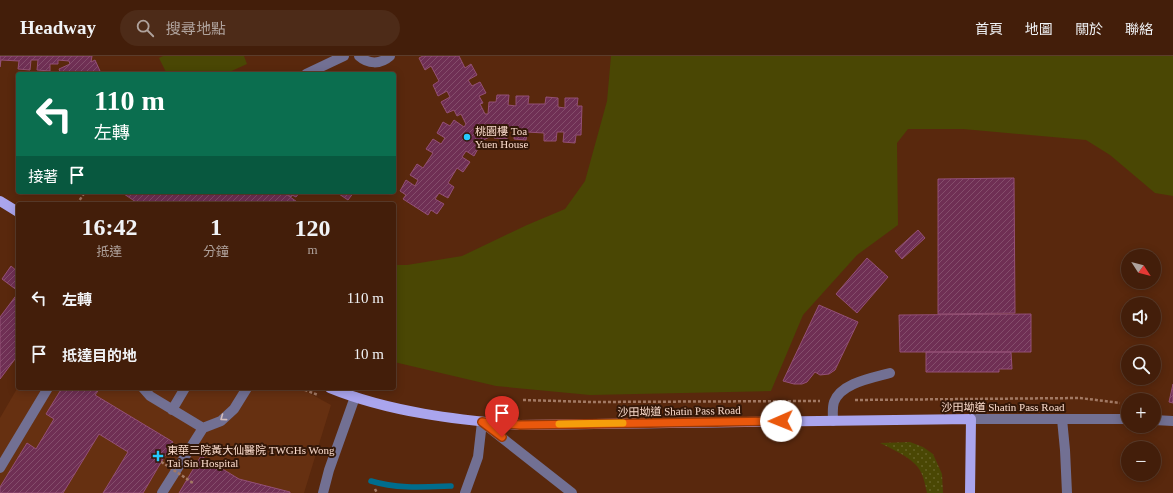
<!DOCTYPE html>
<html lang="zh-TW">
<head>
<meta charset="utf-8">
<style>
  body { margin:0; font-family:"Times New Roman","Noto Sans TC",serif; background:#4d2b18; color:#f1f3f6; height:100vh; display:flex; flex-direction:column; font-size:15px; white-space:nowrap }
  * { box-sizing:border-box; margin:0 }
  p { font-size:13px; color:#afa29c }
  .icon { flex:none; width:22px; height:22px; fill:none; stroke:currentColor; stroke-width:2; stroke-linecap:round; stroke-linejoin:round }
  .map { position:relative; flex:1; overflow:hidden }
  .details { position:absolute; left:16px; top:146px; width:380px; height:188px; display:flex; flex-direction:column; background:#431e0a; border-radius:4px; box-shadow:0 2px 10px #0003,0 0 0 1px #5b3c2b }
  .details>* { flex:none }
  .banner { position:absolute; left:16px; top:16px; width:380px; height:122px; border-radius:4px; box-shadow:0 2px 10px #0003,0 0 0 1px #5b3c2b; background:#0b6e4f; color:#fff; overflow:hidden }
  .needle { width:26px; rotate:126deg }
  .fabs { position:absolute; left:1121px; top:193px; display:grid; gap:8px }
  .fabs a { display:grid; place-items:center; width:40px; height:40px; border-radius:50%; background:#431e0a; box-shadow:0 2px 10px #0003,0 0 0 1px #5b3c2b; font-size:20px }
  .pin { position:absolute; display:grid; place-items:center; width:34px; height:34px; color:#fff; margin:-41px -17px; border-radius:50% 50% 50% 0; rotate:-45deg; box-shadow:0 0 4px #0007 }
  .pin .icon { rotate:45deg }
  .me { position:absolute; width:44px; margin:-22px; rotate:269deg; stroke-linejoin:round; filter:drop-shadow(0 0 3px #0008) }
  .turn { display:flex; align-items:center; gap:14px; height:84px; padding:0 12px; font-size:18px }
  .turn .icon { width:52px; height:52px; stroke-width:2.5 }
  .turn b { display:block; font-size:28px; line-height:34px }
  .then { display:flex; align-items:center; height:38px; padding:0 12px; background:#0003; gap:8px; font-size:15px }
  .eta { display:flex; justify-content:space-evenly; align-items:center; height:68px; text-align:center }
  .eta b { font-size:24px; font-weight:700; line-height:28px }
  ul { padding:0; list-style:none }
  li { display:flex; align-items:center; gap:12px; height:56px; padding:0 12px }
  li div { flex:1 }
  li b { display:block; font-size:15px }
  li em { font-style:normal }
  header { display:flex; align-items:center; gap:24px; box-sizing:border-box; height:56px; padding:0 20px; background:#431e0a; border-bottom:1px solid #5b3c2b }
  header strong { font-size:19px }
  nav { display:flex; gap:22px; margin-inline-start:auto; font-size:14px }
  .search { width:280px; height:36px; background:#4d2b18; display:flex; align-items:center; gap:10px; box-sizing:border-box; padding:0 14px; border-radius:22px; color:#afa29c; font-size:15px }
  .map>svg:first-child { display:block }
  .built { fill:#663011 }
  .grass { fill:#4a4704 }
  .park { fill:url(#park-dots) }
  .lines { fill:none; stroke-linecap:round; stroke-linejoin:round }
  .stream { stroke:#006d8d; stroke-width:5.5 }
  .building { fill:url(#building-hatch); stroke:#945076 }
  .path { stroke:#a27964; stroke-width:2.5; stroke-dasharray:3 2; stroke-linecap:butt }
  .minor { stroke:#727093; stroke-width:10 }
  .major { stroke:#aaa5ed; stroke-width:10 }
  .path-bridge { stroke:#a27964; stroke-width:2.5; stroke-dasharray:3 2; stroke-linecap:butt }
  .oneway { stroke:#d3bcbc }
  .route-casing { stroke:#983908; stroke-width:10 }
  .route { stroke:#ea580c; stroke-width:7 }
  .slow { stroke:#f59e0b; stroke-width:7 }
  .poi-dot { fill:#25c9fe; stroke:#331708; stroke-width:1.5 }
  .labels { text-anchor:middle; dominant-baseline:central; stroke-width:4; stroke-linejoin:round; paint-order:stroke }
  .poi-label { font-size:11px; fill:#fcddce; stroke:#331708; text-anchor:start }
  .street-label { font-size:11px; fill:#fcddce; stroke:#331708 }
</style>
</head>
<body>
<header>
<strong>Headway</strong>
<div class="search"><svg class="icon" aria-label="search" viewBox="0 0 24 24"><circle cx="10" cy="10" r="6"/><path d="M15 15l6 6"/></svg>搜尋地點</div>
<nav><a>首頁</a><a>地圖</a><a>關於</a><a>聯絡</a></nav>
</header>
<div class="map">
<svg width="1173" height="437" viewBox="0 0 1173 437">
  <defs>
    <pattern id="park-dots" width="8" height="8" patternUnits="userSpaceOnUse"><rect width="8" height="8" fill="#4a4704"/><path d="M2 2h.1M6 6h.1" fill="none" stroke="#656127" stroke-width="1.8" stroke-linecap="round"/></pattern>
    <pattern id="building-hatch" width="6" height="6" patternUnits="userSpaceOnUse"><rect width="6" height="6" fill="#6f2f54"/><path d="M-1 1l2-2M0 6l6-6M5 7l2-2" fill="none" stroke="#844d6b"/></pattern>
  </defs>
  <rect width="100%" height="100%" fill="#59280d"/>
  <path class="built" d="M18 331 300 332 331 349 304 437H0V362Z"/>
  <path class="grass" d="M163 0H244L247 8 225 18H167L159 2Z
    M611 0H1173V140L1155 137 1110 99 1086 84 963 73H908L897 87 898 169 857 199 803 259 771 335 590 339 496 330 394 306V209H407L462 200 527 169 565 153 585 125 607 45Z"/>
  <path class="park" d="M910 386 923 391 933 398 942 418 943 437H927C925 428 923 415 915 408 906 399 892 393 880 387Z"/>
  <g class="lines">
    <path class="stream" d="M371 425C397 433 424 431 451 430"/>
  </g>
  <path class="building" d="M0 0H92L91 6 95 4 100 15 94 18H61L59 13 70 8 69 5 58 4V8H50V15L37 14 38 4H31L30 14 18 13 19 5 1 4 0 11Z
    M423 0H459L465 12 471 8 477 19 468 24 472 30 480 26 486 37 479 40 483 47 480 48 485 58H488L489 46H496L497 39H509L508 49 516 50V40H529L528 48H545L546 41 558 42V51L565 52V42H578L577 50H582L581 79H576L575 87 563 86 564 76H557L556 85H544V77L527 76 526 84 514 83 515 74 507 73V83L494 82V79L477 87 480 89 474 100 466 95 462 101 470 106 463 116 457 112 448 127 454 131 448 142 439 137 435 143 444 148 437 158 431 154 428 159 403 143 406 139 400 135 406 124 415 130 418 124 410 119 417 108 423 112 433 97 426 93 433 83 441 88 445 82 437 77 443 66 450 70 454 64 464 71 466 68 461 58 457 60 454 54 447 57 441 46 450 41 447 35 438 40 433 29 439 25 431 10 425 14 419 2Z
    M1014 122 1015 257 938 258V123Z
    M121 136H283L300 148H139Z
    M284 136H300L296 141 292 139 291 141Z
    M340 136H354L348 144 339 138Z
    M918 174 925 182 902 203 895 195Z
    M867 202 888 221 857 257 836 238Z
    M11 210 18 216V235L2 223Z
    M18 237V299L0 323V261Z
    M819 249 858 266 835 314 829 318 820 319 815 316 807 326 802 328H794L783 325Z
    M1031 258V296H900L899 259Z
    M926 296H1011L1012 313H999V316H926Z
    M1173 328V347L1169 346Z
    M62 332H100L95 339 173 386 143 437H103L128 396 99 378 63 437H0V431L27 387 36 393 54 363 46 358Z
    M201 400 239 423 290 436V437H179Z"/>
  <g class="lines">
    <path class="path" d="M77 148 85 136
      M300 332 318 339
      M523 344 592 346 820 345
      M855 344 1080 342 1120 347
      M375 433 377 437"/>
    <path class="minor" d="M359 0C368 8 380 9 390 0
      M306 18 344 0
      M143 332 150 340 203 372 221 365 234 353 247 332
      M172 354 185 332
      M971 363H1128
      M1062 363 1065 394 1067 437
      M1154 364 1173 365
      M833 365C833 359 832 352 834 346 841 327 872 322 890 317
      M482 366 572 437
      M0 412 48 332
      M162 437 203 372
      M323 437 329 414 355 341
      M465 437 478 401 482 366"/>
    <path class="major" d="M0 145 18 156
      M330 332C389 356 457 364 520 369L971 363 970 437"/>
    <path class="path-bridge" d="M157 403 193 427"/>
  </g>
  <defs><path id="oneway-chevron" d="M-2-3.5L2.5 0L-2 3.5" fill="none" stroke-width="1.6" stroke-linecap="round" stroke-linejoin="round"/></defs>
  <use class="oneway" href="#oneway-chevron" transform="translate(223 362) rotate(144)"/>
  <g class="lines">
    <defs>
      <path id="route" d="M502 381 482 366 520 369 781 365"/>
    </defs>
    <use href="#route" class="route-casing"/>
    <use href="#route" class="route"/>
    <path class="slow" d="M559 368 623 367"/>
  </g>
  <g class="poi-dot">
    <circle cx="467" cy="81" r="4"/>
    <path d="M156 394h4v4h4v4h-4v4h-4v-4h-4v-4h4z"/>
  </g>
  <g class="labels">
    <g class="poi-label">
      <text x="475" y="75">桃園樓 Toa<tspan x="475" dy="13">Yuen House</tspan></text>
      <text x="167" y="394">東華三院黃大仙醫院 TWGHs Wong<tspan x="167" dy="13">Tai Sin Hospital</tspan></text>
    </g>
    <g class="street-label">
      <text x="1003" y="351">沙田坳道 Shatin Pass Road</text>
      <text transform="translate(679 355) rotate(-1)">沙田坳道 Shatin Pass Road</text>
    </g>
  </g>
</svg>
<div class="fabs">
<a><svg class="needle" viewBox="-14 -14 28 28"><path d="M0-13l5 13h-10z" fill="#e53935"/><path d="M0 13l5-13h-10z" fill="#afa29c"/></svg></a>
<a><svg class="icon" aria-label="sound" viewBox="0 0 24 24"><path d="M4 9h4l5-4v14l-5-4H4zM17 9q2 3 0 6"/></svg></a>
<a><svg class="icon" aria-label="search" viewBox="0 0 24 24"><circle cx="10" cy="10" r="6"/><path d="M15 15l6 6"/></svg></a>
<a>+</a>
<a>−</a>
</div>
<div class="pin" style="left:502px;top:381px;background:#d93025"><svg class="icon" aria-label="arrive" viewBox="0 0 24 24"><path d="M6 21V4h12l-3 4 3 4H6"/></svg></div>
<svg class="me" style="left:781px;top:365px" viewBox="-20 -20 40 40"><circle r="19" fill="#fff"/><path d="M0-13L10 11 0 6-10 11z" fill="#ea580c"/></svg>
<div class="banner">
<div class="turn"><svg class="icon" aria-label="left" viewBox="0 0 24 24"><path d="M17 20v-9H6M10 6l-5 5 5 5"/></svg><div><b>110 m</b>左轉</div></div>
<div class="then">接著<svg class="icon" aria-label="arrive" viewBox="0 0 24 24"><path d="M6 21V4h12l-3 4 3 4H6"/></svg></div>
</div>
<section class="details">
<div class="eta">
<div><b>16:42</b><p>抵達</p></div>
<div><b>1</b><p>分鐘</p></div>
<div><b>120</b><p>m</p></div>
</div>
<ul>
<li><svg class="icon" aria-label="left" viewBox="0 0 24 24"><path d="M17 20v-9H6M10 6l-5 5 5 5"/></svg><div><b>左轉</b></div><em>110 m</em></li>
<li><svg class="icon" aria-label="arrive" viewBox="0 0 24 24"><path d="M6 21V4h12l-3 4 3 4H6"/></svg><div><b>抵達目的地</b></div><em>10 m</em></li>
</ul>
</section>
</div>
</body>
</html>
